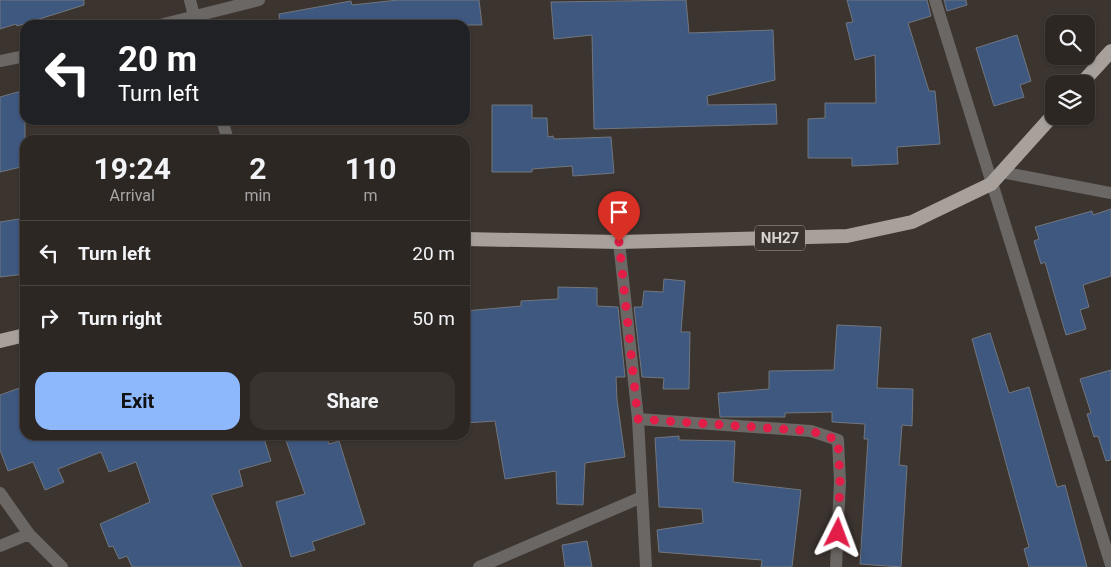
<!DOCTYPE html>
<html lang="en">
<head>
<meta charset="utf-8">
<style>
  body { margin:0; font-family:Roboto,sans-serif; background:#393330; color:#f1f3f6; height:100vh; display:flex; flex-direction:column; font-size:19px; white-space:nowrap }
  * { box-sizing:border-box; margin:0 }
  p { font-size:16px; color:#a7a5a6 }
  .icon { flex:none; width:28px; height:28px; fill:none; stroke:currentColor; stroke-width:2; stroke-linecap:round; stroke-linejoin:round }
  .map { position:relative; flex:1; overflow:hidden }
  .drawer { position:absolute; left:20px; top:135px; width:450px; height:305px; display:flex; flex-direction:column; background:#2d2723; border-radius:15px; box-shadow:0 1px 4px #0004,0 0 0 1px #484441 }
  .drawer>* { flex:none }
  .banner { position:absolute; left:20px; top:20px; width:450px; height:105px; border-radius:15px; box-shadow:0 1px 4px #0004,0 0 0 1px #484441; background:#202124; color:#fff; overflow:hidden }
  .controls { position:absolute; left:1045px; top:15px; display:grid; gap:10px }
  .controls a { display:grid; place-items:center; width:50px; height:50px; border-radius:10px; background:#2d2723; box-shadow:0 1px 4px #0004,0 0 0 1px #484441; font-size:25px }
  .pin { position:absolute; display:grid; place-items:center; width:42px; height:42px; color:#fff; margin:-51px -21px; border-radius:50% 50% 50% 0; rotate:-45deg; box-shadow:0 0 5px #0007 }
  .pin .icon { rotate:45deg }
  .me { position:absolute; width:55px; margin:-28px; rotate:3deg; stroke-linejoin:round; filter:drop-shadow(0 0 4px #0008) }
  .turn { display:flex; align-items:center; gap:18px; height:105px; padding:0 15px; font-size:22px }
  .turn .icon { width:65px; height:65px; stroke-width:2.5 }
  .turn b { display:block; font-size:35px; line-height:42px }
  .eta { display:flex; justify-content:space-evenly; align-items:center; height:85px; text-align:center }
  .eta b { font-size:30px; font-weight:700; line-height:35px }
  .primary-button { display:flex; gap:10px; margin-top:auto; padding:10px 15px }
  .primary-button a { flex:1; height:58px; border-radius:15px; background:#8db9fc; color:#111; font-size:20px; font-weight:700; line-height:58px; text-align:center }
  .primary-button a+a { background:#393330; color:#f1f3f6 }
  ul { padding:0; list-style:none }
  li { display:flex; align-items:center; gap:15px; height:65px; padding:0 15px; border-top:1px solid #484441 }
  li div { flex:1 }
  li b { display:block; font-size:19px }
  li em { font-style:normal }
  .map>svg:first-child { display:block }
  .building { fill:#3f587f; stroke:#71767f }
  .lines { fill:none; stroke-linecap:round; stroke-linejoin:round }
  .service { stroke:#6b6764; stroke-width:12 }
  .minor { stroke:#6b6764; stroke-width:12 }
  .trunk { stroke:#a8a09a; stroke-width:14 }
  .route { stroke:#e11d48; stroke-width:9; stroke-dasharray:0 16.2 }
  .labels { text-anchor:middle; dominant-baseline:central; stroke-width:4; stroke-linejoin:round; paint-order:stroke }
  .shield { fill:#3c342f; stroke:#a9a39f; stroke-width:1 }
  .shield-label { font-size:15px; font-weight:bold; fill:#d8d3cf }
</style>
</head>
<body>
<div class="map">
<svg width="1111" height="567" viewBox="0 0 1111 567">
  <rect width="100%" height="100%" fill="#3c342f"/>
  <path class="building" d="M0 0H84V5L17 26 16 24 0 29Z
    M398 0H479L482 25H280L279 14 351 1 352 5Z
    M686 0 689 33 773 30 775 80 707 96 708 105 776 104 777 124 594 129 592 35 554 39 551 2Z
    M847 0H927L931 16 908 23 929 91H935L940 144 897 147 898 164 852 166V158H808V119L825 118V103H876L875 55 855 60 846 23 853 22Z
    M944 0H966L967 5 947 11Z
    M1017 35 1031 81 1020 85 1024 97 994 106 976 48Z
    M25 90V166L0 172V97Z
    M492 105H532V118H547L548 137 553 136 554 139 611 137 614 173 573 176 572 166 532 169V172H492Z
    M1111 209V276L1083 285 1089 307 1080 310 1086 329 1066 335 1045 262 1041 264 1034 241 1039 239 1035 227 1092 211 1093 215Z
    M25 218V274L0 277V222Z
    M664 279 685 281 681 332H690L689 389H663L664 378 642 377 634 307H642L644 291 663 292Z
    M558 287 597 288V306L618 307 625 377H616L617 400 625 457 585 463 583 505 557 504 556 471 505 479 495 421 465 423V311L521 306V301L558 299Z
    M837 325 881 327 877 388 913 389 912 426 902 425 899 465 907 466 901 567 860 564 868 439H864L865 424 832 422V412L785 413V417H720L718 393 769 389V371L834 370Z
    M990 333 1009 393 1029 387 1057 487 1065 485 1087 567H1029L1024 549 1029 547 972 339Z
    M1111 370V460L1106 461 1098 436 1094 437 1087 414 1091 413 1080 379Z
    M25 386V435H263L271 461 239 470 243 486 211 495 242 567H132L127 556 119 559 113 546 109 547 100 524 150 502 136 462 109 472 101 452 58 469 64 482 45 490 33 462 8 471 0 450V395Z
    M284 435H326L329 444 339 441 365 524 312 542 315 550 291 557 276 502 305 494Z
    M679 436V440L735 441 733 482 801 490 792 567H761L762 560 659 552 657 530 703 523 702 509 659 507 655 438Z
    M587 541 592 567H565L562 545Z"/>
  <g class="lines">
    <path class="service" d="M1001 172 1111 193"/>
    <path class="minor" d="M190 0 196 24
      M935 0 1111 565
      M160 25 259 0
      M0 61 25 56
      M222 120 228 140
      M619 242 638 419 646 567
      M638 419 811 431 838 440 840 482 836 567
      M0 493 29 534 62 567
      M0 546 29 534
      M479 567 642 497"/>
    <path class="trunk" d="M1081 84 1111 51
      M465 239 619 242 847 236 912 222 991 184 1054 114
      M0 341 25 335"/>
  </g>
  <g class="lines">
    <path class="route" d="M619 242 638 419 811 431 838 440 840 482 838 533"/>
  </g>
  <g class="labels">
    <rect class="shield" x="755" y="225.5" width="50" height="25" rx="4"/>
    <g class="shield-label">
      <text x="780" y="238">NH27</text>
    </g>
  </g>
</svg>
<div class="controls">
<a><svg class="icon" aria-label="search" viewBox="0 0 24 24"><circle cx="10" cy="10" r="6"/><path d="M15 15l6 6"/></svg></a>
<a><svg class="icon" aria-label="layers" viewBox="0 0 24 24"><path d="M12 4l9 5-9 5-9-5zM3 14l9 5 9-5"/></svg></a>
</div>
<div class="pin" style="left:619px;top:242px;background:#d93025"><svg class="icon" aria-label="arrive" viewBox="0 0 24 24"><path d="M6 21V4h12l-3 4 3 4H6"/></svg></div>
<svg class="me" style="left:838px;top:533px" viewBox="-20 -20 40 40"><path d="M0-17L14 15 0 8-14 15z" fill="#e11d48" stroke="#fff" stroke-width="4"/></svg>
<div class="banner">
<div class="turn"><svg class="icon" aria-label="left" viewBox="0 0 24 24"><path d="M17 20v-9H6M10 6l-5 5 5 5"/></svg><div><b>20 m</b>Turn left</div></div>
</div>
<section class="drawer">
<div class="eta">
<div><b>19:24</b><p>Arrival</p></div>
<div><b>2</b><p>min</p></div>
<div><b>110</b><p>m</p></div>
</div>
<ul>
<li><svg class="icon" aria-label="left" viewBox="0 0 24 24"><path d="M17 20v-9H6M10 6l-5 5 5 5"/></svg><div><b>Turn left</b></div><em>20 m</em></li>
<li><svg class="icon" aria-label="right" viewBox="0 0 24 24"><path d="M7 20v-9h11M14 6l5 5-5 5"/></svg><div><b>Turn right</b></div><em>50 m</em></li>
</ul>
<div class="primary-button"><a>Exit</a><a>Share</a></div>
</section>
</div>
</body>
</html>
